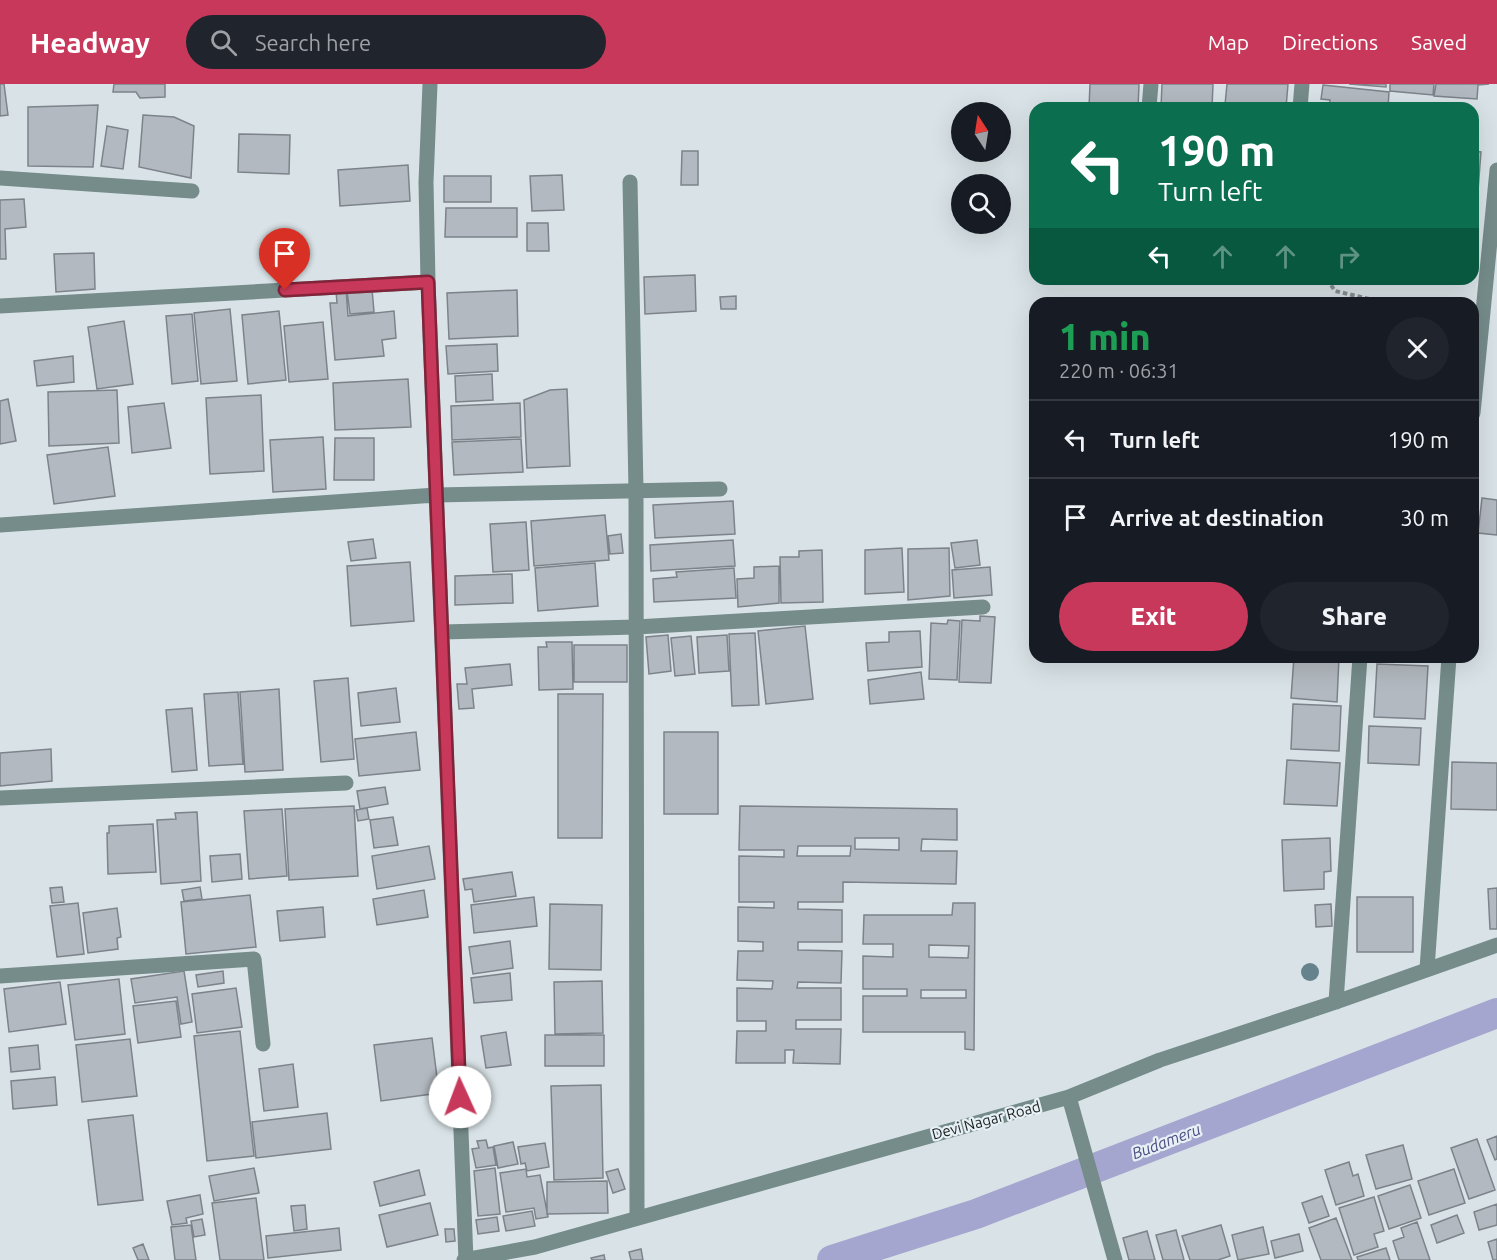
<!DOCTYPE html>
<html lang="en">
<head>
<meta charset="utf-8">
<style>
  body { margin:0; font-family:Ubuntu,sans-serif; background:#20242c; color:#f1f3f6; height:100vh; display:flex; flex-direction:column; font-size:22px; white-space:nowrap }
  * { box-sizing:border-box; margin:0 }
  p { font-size:20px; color:#9ea1a6 }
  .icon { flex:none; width:33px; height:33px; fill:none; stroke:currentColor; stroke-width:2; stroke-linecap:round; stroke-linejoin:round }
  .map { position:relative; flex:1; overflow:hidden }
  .panel { position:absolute; left:1029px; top:213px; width:450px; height:366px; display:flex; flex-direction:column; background:#171b24; border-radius:18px; box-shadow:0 6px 24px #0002 }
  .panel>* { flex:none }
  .hud { position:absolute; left:1029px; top:18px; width:450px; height:183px; border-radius:18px; box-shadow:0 6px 24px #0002; background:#0b6e4f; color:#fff; overflow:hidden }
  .needle { width:39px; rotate:348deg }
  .controls { position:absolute; left:951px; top:18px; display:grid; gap:12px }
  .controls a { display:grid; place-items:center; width:60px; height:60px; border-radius:50%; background:#171b24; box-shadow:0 6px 24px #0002; font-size:30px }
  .pin { position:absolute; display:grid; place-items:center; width:51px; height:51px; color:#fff; margin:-62px -26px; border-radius:50% 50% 50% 0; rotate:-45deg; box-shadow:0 0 6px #0007 }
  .pin .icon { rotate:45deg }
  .me { position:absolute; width:66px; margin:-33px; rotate:358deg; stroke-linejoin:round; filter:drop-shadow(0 0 4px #0008) }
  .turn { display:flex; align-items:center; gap:21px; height:126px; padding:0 30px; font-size:27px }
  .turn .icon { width:78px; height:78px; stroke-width:2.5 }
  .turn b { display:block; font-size:42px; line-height:51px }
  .lanes { display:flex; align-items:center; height:57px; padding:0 30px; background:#0003; justify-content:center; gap:30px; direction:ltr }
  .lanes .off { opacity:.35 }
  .round { display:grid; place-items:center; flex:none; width:63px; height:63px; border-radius:32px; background:#20242c }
  .overview { display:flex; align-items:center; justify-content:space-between; height:102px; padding:0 30px }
  h1 { font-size:36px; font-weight:800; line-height:45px; color:#1e9e55 }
  .button { display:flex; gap:12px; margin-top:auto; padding:12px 30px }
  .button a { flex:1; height:69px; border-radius:36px; background:#c7385a; color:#fff; font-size:24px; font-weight:800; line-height:69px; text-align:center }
  .button a+a { background:#20242c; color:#f1f3f6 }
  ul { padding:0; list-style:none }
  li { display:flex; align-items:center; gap:18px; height:78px; padding:0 30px; border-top:2px solid #363941 }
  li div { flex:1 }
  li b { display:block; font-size:22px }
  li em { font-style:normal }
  header { display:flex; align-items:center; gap:36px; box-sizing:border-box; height:84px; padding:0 30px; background:#c7385a; color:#fff }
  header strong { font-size:28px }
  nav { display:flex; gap:33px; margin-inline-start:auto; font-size:21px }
  .search { width:420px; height:54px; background:#20242c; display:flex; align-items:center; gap:15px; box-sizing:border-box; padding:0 21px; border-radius:33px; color:#9ea1a6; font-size:22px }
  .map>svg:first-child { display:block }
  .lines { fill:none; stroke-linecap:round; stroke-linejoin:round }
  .canal { stroke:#a5a6cf; stroke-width:30 }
  .building { fill:#b3b9c0; stroke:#7d838a; stroke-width:1.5; fill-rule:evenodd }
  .path { stroke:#878e91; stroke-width:4; stroke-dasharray:4.5 3; stroke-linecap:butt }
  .minor { stroke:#758c8b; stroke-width:15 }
  .tree { fill:#66838d }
  .route-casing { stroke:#81243a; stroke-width:15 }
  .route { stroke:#c7385a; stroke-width:10 }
  .labels { text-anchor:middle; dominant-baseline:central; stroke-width:4.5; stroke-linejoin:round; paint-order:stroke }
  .street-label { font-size:15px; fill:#1b1f20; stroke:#e6f0f5 }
  .water-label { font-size:16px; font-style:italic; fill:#4d4c83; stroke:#e6f0f5 }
</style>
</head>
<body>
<header>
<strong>Headway</strong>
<div class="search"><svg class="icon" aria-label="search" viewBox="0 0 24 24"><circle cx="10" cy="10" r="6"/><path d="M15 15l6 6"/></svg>Search here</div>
<nav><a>Map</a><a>Directions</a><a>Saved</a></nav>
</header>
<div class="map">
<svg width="1497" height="1176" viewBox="0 0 1497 1176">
  <rect width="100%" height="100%" fill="#d9e3e7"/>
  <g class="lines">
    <path class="canal" d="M832 1176 976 1130 1497 929"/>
  </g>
  <path class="building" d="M0 0H4L8 31 0 32Z
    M114 0H165V13L140 14 136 8H113Z
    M1090 0H1139L1138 24H1089Z
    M1162 0H1213L1212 24H1161Z
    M1227 0H1288L1286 24 1225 21Z
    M1349 0H1386V3Z
    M1390 0H1434L1433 11 1390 7Z
    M1436 0H1489L1478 1 1477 15 1434 12Z
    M1323 1 1389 8 1388 24H1329L1330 16 1321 15Z
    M98 21 93 83 28 82V23Z
    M143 31 174 33 194 42 191 94 139 83Z
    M107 42 128 46 123 85 101 82Z
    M239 50 290 51 289 90 238 88Z
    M682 67H698V101H681Z
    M1473 67 1481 68 1478 106 1473 105Z
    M408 81 410 117 340 122 338 86Z
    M562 91 564 126 532 127 530 92Z
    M444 92H491V118H444Z
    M24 115 26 143 5 145 6 175H0V116Z
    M446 124H517V153H445Z
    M527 139H548L549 167H527Z
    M94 169 95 205 56 208 54 170Z
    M695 191 696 227 645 230 644 193Z
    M372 205 374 228 350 230 347 207Z
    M346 206 348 232 394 227 396 254 382 256 384 272 335 276 330 219H337L336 207Z
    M517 206 518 252 449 255 447 209Z
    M736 212V225H721L720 213Z
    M230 225 237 297 201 300 194 229Z
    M279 227 286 296 248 300 242 231Z
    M192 230 198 297 172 300 166 232Z
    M124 237 133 300 97 305 88 243Z
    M323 238 328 295 289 298 284 242Z
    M497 260 498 287 448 290 446 262Z
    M73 272 74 298 37 302 34 277Z
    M492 290 493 316 456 318 455 292Z
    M408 295 411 343 335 346 333 299Z
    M567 305 570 382 527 384 524 316 550 306Z
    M117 306 119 359 49 362 48 308Z
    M261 311 264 387 210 390 206 314Z
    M8 315 16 357 0 360V317Z
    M164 319 171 364 132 369 128 323Z
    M520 319 521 353 452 356 451 322Z
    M323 353 326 405 273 408 270 356Z
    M335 354H374V396H334Z
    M521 355 523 388 454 391 452 358Z
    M108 363 115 412 54 420 47 371Z
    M1482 414 1497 416V451L1478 449Z
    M733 417 735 450 655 454 653 421Z
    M605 431 609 476 534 482 531 437Z
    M526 438 529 486 493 488 490 440Z
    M621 450 623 469 610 470 608 452Z
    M373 455 376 474 351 477 348 458Z
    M733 456 735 482 651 487 650 461Z
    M977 456 980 481 955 484 951 459Z
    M902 464 904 508 865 510V466Z
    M949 464 950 512 908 516V465Z
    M822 466 823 518 781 519 780 473H799V467Z
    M410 478 414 537 351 542 347 482Z
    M595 479 598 522 538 527 535 484Z
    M779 482V519L738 523 737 495 754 494V483Z
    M990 483 992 511 954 514 952 486Z
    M734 484 736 514 654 518 653 495 677 493 676 488Z
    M512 490 513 519 455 521V492Z
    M980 532 995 533 991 599 959 598 962 536 980 537Z
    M948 536 960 537 957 596 929 595 931 539 947 540Z
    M805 542 813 615 766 620 758 547Z
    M920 547 922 583 868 587 866 559 889 558V548Z
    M755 549 759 621 732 622 729 550Z
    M668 551 671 587 649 590 646 553Z
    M727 551 729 587 699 589 697 553Z
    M691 552 695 590 675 592 671 554Z
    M546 558H572L573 605 539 606 538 563H547Z
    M574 561H627V598H574Z
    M1294 573H1339L1337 618 1291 614Z
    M510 580 512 601 472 605 474 624 459 625 457 600H467L465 584Z
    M1377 580 1428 582 1425 635 1374 633Z
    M921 588 924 615 870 620 868 596Z
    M348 594 354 675 321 678 314 597Z
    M396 604 400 638 361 642 358 609Z
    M279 605 283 686 245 688 240 608Z
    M238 608 243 680 209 682 204 610Z
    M558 610H603L602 754H558Z
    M1293 620 1341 622 1339 667 1291 665Z
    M192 624 197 686 172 688 166 626Z
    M1369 642 1421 644 1419 681 1368 679Z
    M416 648 420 686 359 692 355 655Z
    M664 648H718V730H664Z
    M51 665 52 697 0 702V669Z
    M1287 676 1340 679 1337 722 1284 720Z
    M1452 678 1497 679V726L1451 725Z
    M385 703 388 720 360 725 357 707Z
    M354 722 358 792 289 796 285 725Z
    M740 722 957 725V756L922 755 921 767H957L956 800 843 798V818H798V825L842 826V858H798V866L842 867 841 899 798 898 797 904H841V936H796V945H841L840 980 793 979 794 966H785V979H736L737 947H766V937H737V904L772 905 773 897 737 896 738 867H763V858L738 857V823L774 824V818H739V772L784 773V766H739ZM855 754H899V766L855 765ZM798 762H851L850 772H797Z
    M367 724 369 735 358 737 356 726Z
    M282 725 287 792 249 795 244 727Z
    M197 728 201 797 161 800 157 736 176 735 175 729Z
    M393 733 398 761 374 764 370 736Z
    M153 740 156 788 108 790 107 749H109V742Z
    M1330 754 1331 787 1324 788V805L1284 807 1282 756Z
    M429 762 435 795 377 805 372 772Z
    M240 770 242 795 212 798 210 772Z
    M512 788 516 812 474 818 472 805 465 806 463 795Z
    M62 803 64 818 52 819 50 804Z
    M200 803 202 815 184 817 182 806Z
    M1497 804V845H1490L1488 805Z
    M424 806 428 833 377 841 373 815Z
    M250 811 256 863 186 870 181 818Z
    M534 813 537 842 474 849 471 821Z
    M1357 813H1413V868H1357Z
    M78 819 84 870 57 873 50 822Z
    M953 819H975L974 966 965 965V948H863V912H907V905H863V872L893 873V860H863L864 831H952ZM929 861 969 862 968 874 929 873ZM921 906H966V914H921Z
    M550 820 602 821 601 886 549 885Z
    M1331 820 1332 842 1316 843 1315 821Z
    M323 823 325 853 280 857 277 827Z
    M117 824 121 853 117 854 118 865 88 869 83 829Z
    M510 857 513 884 473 890 469 863Z
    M184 887 192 938 181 940 177 913 135 919 131 895Z
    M223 887 224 899 198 903 196 891Z
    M510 889 512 916 474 919 471 894Z
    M119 895 125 950 75 956 68 901Z
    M602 897 603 949 555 950 554 898Z
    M60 898 66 940 9 948 4 905Z
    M236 904 242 943 197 949 192 910Z
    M176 917 181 953 138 959 133 922Z
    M240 947 254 1072 207 1077 194 952Z
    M506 948 511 981 486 984 481 952Z
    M545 951H604V982H545Z
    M432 954 439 1009 381 1017 374 961Z
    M130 955 137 1012 82 1018 76 961Z
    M38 961 40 985 11 988 9 964Z
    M293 980 298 1023 264 1027 259 985Z
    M55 993 57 1021 13 1025 11 997Z
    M601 1001 603 1094 554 1096 551 1002Z
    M327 1029 331 1065 256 1074 252 1038Z
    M133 1031 143 1116 98 1121 88 1036Z
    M1497 1052V1075L1495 1076 1487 1056Z
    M1477 1055 1495 1106 1469 1115 1451 1064Z
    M486 1056 488 1064 493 1063 496 1081 476 1084 472 1065 479 1064 477 1057Z
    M513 1058 518 1080 498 1084 494 1062Z
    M545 1059 549 1083 527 1087 525 1079 521 1080 518 1063Z
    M1403 1061 1412 1095 1376 1105 1366 1071Z
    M1349 1078 1353 1092 1358 1090 1364 1112 1336 1121 1325 1086Z
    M254 1084 259 1109 214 1117 209 1092Z
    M495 1084 500 1130 478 1132 474 1087Z
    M526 1085 527 1093 540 1091 548 1133 536 1135 534 1124 506 1128 500 1089Z
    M618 1085 625 1105 613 1109 606 1088Z
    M1454 1085 1465 1119 1429 1131 1418 1097Z
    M419 1086 425 1111 380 1122 374 1098Z
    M607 1097 608 1129 547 1130V1098Z
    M1410 1101 1421 1134 1389 1145 1378 1112Z
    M200 1111 203 1130 186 1134 187 1139 172 1141 167 1117Z
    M1322 1112 1329 1132 1309 1139 1302 1119Z
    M1374 1113 1384 1147 1374 1150 1378 1163 1354 1171 1339 1124Z
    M256 1114 264 1176H220L212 1119Z
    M430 1119 438 1151 387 1163 379 1131Z
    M1497 1120V1141L1479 1146 1474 1128Z
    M305 1121 307 1145 294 1147 291 1122Z
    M532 1127 535 1142 506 1147 503 1132Z
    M1457 1131 1464 1149 1437 1159 1431 1141Z
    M497 1133 499 1147 478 1150 476 1136Z
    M1336 1134 1352 1176H1321L1309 1144Z
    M202 1135 205 1151 194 1153 191 1137Z
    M1417 1138 1430 1176H1399L1393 1157 1404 1153 1401 1144Z
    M191 1141 196 1176H175L171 1143Z
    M1221 1141 1230 1172 1218 1176H1190L1182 1152Z
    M1263 1143 1269 1170 1238 1176 1232 1151Z
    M339 1144 341 1166 268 1174 266 1152Z
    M445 1145H454L455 1157 446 1158Z
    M1176 1146 1184 1176H1163L1156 1151Z
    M1147 1147 1155 1176H1129L1123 1154Z
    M1299 1150 1303 1167 1275 1174 1271 1157Z
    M1497 1155V1176H1493L1488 1158Z
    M143 1160 149 1176H138L133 1164Z
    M1386 1164 1390 1176H1358L1357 1173Z
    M641 1165 643 1176H631L629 1168Z
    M604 1171 605 1176H592L591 1174Z"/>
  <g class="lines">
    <path class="path" d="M1327 195 1335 207 1387 219"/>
    <path class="minor" d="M1149 24 1151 0
      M1300 24 1302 0
      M0 94 192 107
      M630 98 636 406 637 1132
      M428 198 426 98 430 0
      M0 222 428 198 466 1176
      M1473 329 1497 86
      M0 441 436 411 720 405
      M442 548 636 543 983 523
      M0 714 346 699
      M1427 885 1449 573
      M0 892 254 875 263 960
      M1336 918 1360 573
      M1069 1013 1115 1176
      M464 1176 535 1163 1069 1013 1160 976 1336 918 1497 861"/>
  </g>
  <circle class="tree" cx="1310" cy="888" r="9"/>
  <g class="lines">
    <defs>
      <path id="route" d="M285 206 428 198 460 1013"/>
    </defs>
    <use href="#route" class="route-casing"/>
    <use href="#route" class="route"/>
  </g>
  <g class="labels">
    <g class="street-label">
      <text transform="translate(986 1036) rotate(-15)">Devi Nagar Road</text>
    </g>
    <g class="water-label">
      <text transform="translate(1166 1057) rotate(-21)">Budameru</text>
    </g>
  </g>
</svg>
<div class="controls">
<a><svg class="needle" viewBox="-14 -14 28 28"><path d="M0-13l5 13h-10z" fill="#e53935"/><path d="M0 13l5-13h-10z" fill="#9ea1a6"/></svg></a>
<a><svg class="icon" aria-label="search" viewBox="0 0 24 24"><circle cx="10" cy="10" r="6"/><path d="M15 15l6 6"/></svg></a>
</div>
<div class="pin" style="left:285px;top:206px;background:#d93025"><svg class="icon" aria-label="arrive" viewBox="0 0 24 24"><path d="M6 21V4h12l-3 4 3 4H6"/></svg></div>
<svg class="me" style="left:460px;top:1013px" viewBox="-20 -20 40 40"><circle r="19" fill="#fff"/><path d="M0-13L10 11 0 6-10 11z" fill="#c7385a"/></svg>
<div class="hud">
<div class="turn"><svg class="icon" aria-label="left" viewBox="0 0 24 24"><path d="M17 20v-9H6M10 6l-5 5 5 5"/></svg><div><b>190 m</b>Turn left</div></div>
<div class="lanes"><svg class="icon" aria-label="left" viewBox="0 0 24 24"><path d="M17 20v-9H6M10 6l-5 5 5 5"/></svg><svg class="icon off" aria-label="ahead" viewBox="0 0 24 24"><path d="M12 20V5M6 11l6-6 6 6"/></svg><svg class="icon off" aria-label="ahead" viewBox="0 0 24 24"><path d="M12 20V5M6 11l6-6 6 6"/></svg><svg class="icon off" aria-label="right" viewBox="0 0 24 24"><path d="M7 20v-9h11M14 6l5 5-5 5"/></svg></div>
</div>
<section class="panel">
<div class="overview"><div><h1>1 min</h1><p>220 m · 06:31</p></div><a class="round"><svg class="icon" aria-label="close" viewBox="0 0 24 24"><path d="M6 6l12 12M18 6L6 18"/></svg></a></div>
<ul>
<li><svg class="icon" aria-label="left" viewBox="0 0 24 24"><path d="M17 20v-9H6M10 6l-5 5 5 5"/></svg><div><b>Turn left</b></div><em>190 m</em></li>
<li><svg class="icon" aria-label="arrive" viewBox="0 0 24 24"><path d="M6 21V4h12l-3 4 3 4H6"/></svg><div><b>Arrive at destination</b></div><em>30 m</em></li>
</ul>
<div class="button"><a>Exit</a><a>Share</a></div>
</section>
</div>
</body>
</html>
